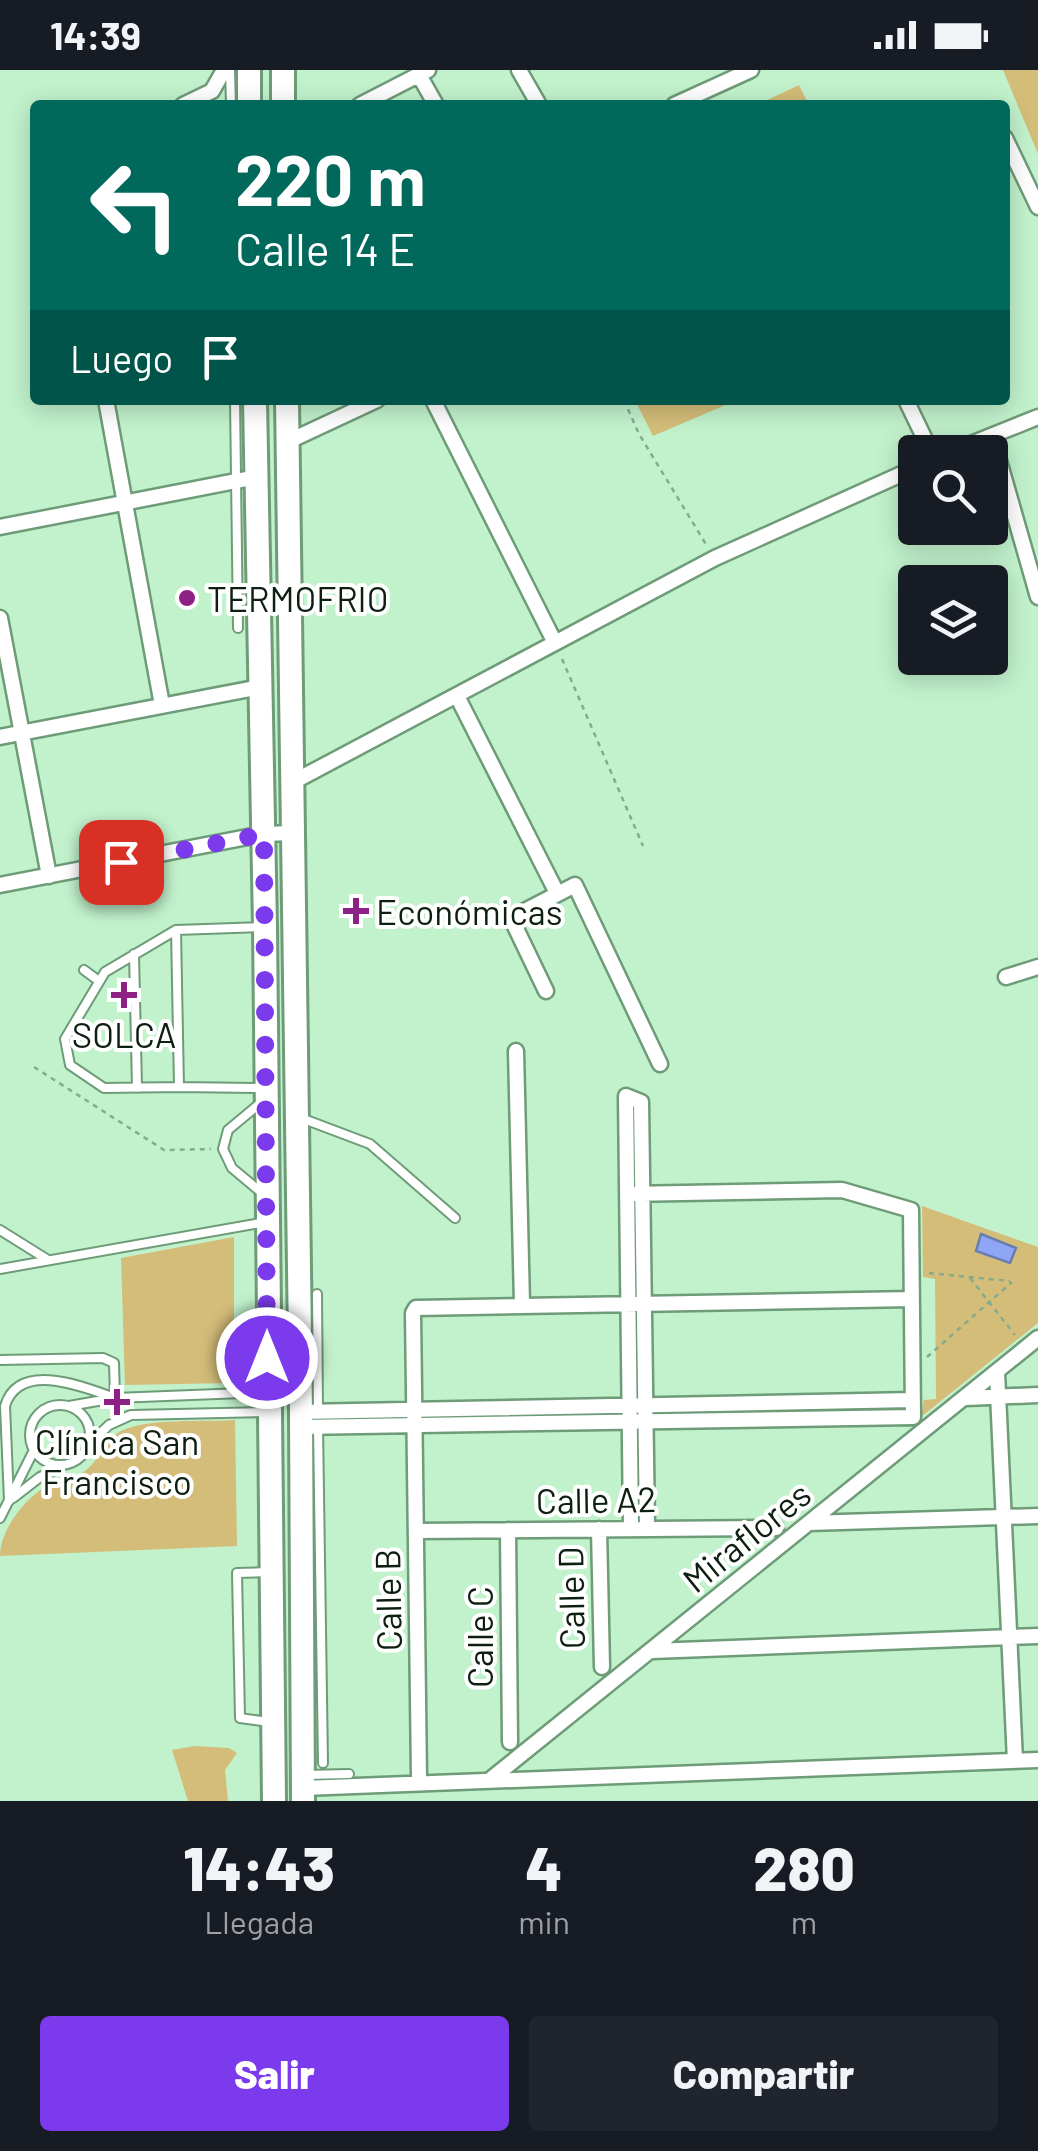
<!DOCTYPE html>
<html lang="es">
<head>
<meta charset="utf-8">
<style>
  body { margin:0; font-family:Barlow,sans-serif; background:#20242c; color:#f1f3f6; height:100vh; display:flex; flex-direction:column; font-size:38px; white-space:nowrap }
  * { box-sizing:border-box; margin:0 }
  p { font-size:32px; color:#9ea1a6 }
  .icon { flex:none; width:55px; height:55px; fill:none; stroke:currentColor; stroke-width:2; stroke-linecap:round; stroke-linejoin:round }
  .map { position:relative; height:1731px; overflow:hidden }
  .panel { display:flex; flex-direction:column; background:#171b24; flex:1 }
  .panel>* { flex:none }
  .top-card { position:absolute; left:30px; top:30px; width:980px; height:305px; border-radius:10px; box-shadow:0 5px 25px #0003; background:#00695c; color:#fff; overflow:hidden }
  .tools { position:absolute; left:898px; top:365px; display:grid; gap:20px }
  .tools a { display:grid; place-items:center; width:110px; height:110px; border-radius:10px; background:#171b24; box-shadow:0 5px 25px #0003; font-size:50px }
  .pin { position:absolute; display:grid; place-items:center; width:85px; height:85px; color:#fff; margin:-42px; border-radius:20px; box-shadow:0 5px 15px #0006 }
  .me { position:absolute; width:110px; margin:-55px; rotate:0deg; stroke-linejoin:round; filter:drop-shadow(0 0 8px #0008) }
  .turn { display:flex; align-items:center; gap:35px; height:210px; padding:0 40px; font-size:45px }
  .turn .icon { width:130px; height:130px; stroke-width:2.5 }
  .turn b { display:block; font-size:70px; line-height:85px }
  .then { display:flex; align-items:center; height:95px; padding:0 40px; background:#0003; gap:20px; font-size:38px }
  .eta { display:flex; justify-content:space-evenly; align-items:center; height:170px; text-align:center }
  .eta b { font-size:60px; font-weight:800; line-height:70px }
  .button { display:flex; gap:20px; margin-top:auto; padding:20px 40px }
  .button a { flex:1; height:115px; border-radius:10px; background:#7c3aed; color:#fff; font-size:40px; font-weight:800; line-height:115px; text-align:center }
  .button a+a { background:#20242c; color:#f1f3f6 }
  .status { display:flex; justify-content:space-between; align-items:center; height:70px; padding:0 50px; background:#171b24; direction:ltr }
  .status svg { height:28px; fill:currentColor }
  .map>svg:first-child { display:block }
  .green { fill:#d4bd79 }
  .water { fill:#8fa6f6; stroke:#687eb1; stroke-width:2.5 }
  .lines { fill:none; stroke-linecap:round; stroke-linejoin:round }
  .lane-casing { stroke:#6e9b78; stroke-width:12 }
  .street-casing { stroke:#6e9b78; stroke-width:19 }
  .primary-casing { stroke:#6e9b78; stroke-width:28 }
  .path { stroke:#85ab8d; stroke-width:2.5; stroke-dasharray:5 5; stroke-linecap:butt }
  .lane { stroke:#fff; stroke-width:8 }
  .street { stroke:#fff; stroke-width:14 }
  .primary { stroke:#fff; stroke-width:22 }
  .route { stroke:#7c3aed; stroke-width:18; stroke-dasharray:0 32.4 }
  .poi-dot { fill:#8d2185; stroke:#fff; stroke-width:4 }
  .labels { text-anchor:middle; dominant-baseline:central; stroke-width:8; stroke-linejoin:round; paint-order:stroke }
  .poi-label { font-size:35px; fill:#0c1f11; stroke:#fff; text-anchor:start }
  .street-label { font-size:35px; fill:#0c1f11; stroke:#fff }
</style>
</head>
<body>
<div class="status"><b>14:39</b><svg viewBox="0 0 49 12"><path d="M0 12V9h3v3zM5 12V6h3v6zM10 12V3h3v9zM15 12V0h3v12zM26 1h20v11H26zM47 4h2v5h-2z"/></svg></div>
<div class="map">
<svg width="1038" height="1731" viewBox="0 0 1038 1731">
  <rect width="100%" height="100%" fill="#c2f2cc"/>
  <path class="green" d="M1003 0H1038V84Z
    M799 15 809 35H760L759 34Z
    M635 330H737L653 366Z
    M922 1136 1038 1177V1253L921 1347 924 1330 936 1329 935 1209 923 1207Z
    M234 1167V1313L125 1315 121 1188Z
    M235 1350 237 1476 0 1486C0 1460 25 1427 50 1414 61 1408 75 1409 85 1401 100 1390 104 1370 121 1361 146 1348 206 1352 235 1350Z
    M195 1676 229 1678 237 1683 225 1700 228 1731H188L172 1680Z"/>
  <path class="water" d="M981 1164 1016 1178 1010 1193 976 1181Z"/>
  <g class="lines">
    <defs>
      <path id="lane" d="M230 0 231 35
        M235 330 238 558
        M176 860 179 1017 104 1018 70 995 65 969 105 902 176 860 261 857
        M134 884 137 1018
        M84 900 99 911
        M179 1017 264 1018
        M301 1048 370 1074 455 1148
        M262 1123 232 1098 223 1079 228 1060 263 1031
        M0 1160 48 1190
        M0 1199 266 1152
        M317 1224 318 1341
        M0 1290 103 1288 114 1293 115 1328C84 1317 19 1290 5 1336L9 1431
        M30 1365a30 30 0 1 1 60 0a30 30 0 1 1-60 0Z
        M69 1336 115 1328 267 1322
        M318 1356 323 1693
        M89 1374 109 1355 131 1345 265 1342
        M13 1428 40 1407 59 1398
        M0 1448 34 1380
        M269 1652 240 1648 237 1503 270 1502
        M304 1705 349 1704"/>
      <path id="street" d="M519 0 539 35
        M419 5 436 35
        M183 35 212 21 224 0
        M360 35 428 0
        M674 35 751 0
        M1005 68 1038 137
        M106 330 162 635
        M433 330 555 573
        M906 330 931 382
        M992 366 1038 527
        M287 372 377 330
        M951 382 1038 347
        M0 457 256 407
        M0 548 49 806
        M457 626 557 823
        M0 667 260 617
        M293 712 715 488 915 398
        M0 815 263 764 293 763
        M1006 907 1038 897
        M546 921 511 848 575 815 660 994
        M516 981 522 1234
        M997 1302 1015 1691
        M966 1328 1038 1325
        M301 1342 913 1330
        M301 1357 913 1347 911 1140 842 1120 628 1124
        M809 1453 1038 1446
        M631 1458 626 1026 641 1032 647 1458
        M599 1459 602 1597
        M508 1460 510 1672
        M416 1461 776 1458
        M652 1581 1038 1566
        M419 1706 413 1243 416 1238 912 1229
        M491 1709 1038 1268
        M303 1718 1038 1690"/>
      <path id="primary" d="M249 0V35
        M283 0V35
        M255 330 265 857 274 1731
        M287 330 301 1342 303 1731"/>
    </defs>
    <use href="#lane" class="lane-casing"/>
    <use href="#street" class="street-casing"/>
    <use href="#primary" class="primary-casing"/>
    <path class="path" d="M624 330 639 364 707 476
      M562 589 643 776
      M34 997 164 1080 211 1079
      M929 1203 1010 1211
      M970 1208 1015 1265
      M927 1287 1012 1212"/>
    <use href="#lane" class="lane"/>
    <use href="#street" class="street"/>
    <use href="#primary" class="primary"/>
  </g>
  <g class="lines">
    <path class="route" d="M121 792 264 764 267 1288"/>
  </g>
  <g class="poi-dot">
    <circle cx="187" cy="528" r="10"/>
    <path d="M351 826h10v10h10v10h-10v10h-10v-10h-10v-10h10z"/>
    <path d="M119 910h10v10h10v10h-10v10h-10v-10h-10v-10h10z"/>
    <path d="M112 1317h10v10h10v10h-10v10h-10v-10h-10v-10h10z"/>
  </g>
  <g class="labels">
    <g class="poi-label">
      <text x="207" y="528">TERMOFRIO</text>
      <text x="376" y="841">Económicas</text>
      <text x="124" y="964" text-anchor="middle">SOLCA</text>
      <text x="117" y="1371" text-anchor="middle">Clínica San<tspan x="117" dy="40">Francisco</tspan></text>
    </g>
    <g class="street-label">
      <text transform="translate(596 1429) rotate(-1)">Calle A2</text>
      <text transform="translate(746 1466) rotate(-39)">Miraflores</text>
      <text transform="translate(570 1528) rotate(-91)">Calle D</text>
      <text transform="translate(387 1530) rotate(-91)">Calle B</text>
      <text transform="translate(479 1567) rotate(-90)">Calle C</text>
    </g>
  </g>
</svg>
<div class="tools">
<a><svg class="icon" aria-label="search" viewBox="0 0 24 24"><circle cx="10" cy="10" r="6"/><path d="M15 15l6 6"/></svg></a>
<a><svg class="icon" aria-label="layers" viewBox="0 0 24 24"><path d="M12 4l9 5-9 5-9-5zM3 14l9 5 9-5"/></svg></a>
</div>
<div class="pin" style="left:121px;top:792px;background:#d93025"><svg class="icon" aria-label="arrive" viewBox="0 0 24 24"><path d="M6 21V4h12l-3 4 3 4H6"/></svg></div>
<svg class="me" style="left:267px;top:1288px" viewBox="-20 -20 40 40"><circle r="17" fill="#7c3aed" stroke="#fff" stroke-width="3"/><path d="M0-11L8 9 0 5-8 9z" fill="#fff"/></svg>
<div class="top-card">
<div class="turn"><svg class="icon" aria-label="left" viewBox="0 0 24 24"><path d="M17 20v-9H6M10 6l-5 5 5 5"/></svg><div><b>220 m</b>Calle 14 E</div></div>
<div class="then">Luego<svg class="icon" aria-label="arrive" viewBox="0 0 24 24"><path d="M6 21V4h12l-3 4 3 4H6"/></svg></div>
</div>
</div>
<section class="panel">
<div class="eta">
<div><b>14:43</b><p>Llegada</p></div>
<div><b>4</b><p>min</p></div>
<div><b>280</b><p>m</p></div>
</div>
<div class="button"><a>Salir</a><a>Compartir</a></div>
</section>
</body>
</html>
